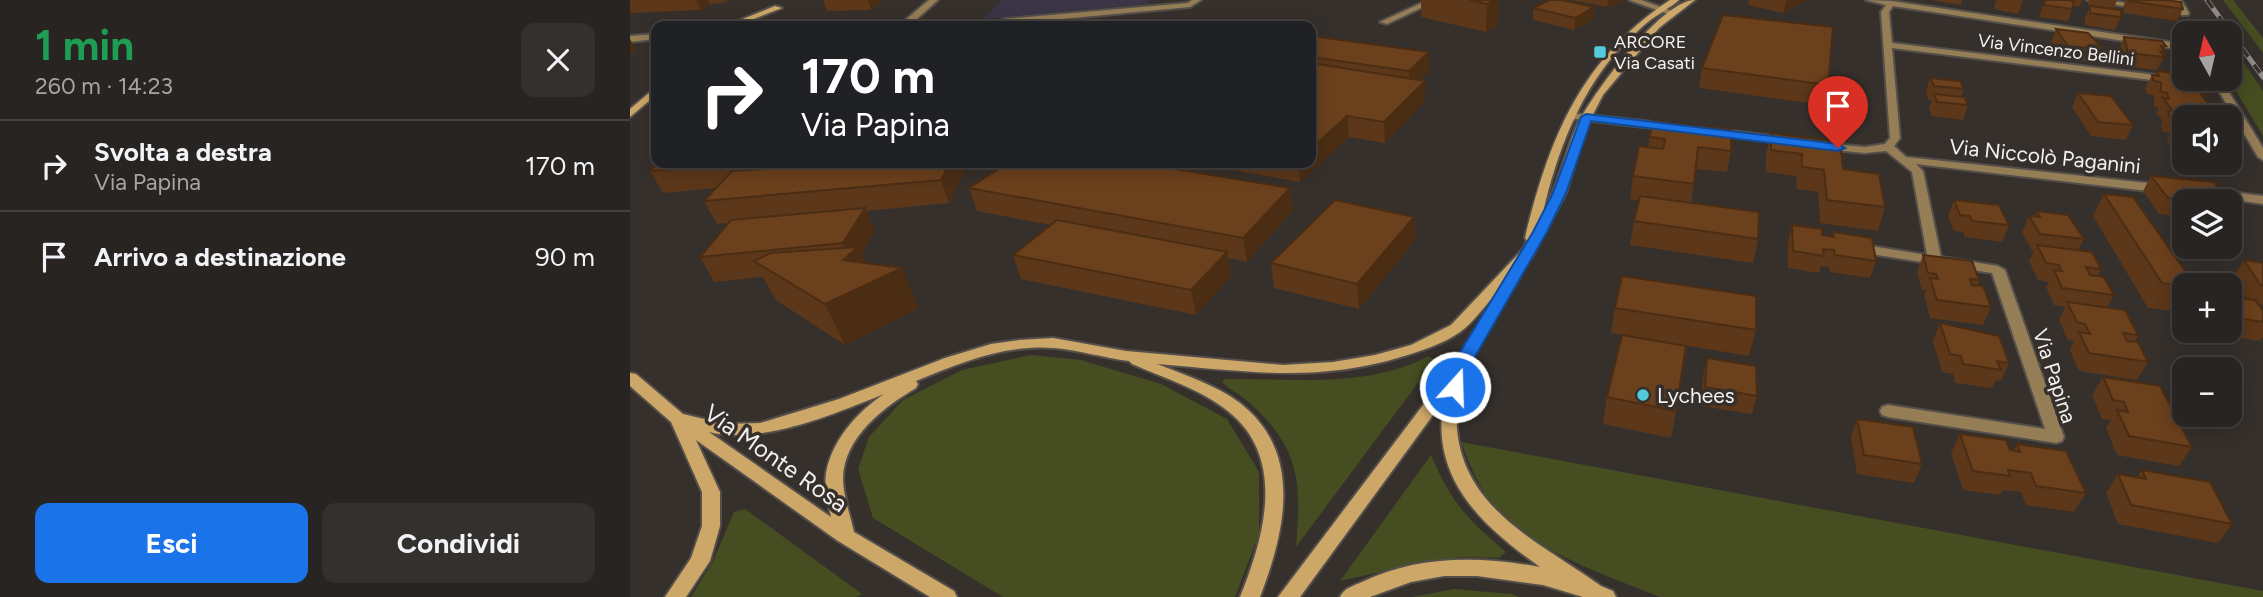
<!DOCTYPE html>
<html lang="it">
<head>
<meta charset="utf-8">
<style>
  body { margin:0; font-family:Figtree,sans-serif; background:#34302e; color:#f1f3f6; height:100vh; display:flex; flex-direction:column; font-size:26px; white-space:nowrap }
  * { box-sizing:border-box; margin:0 }
  p { font-size:23px; color:#a5a4a5 }
  .icon { flex:none; width:38px; height:38px; fill:none; stroke:currentColor; stroke-width:2; stroke-linecap:round; stroke-linejoin:round }
  .map { position:relative; flex:1; overflow:hidden }
  .side { display:flex; flex-direction:column; background:#282421; width:630px }
  .side>* { flex:none }
  .hud { position:absolute; left:21px; top:21px; width:665px; height:147px; border-radius:14px; box-shadow:0 4px 18px #0003,0 0 0 2px #44413f; background:#202124; color:#fff; overflow:hidden }
  .needle { width:46px; rotate:352deg }
  .controls { position:absolute; left:1542px; top:21px; display:grid; gap:14px }
  .controls a { display:grid; place-items:center; width:70px; height:70px; border-radius:14px; background:#282421; box-shadow:0 4px 18px #0003,0 0 0 2px #44413f; font-size:35px }
  .pin { position:absolute; display:grid; place-items:center; width:60px; height:60px; color:#fff; margin:-72px -30px; border-radius:50% 50% 50% 0; rotate:-45deg; box-shadow:0 0 7px #0007 }
  .pin .icon { rotate:45deg }
  .me { position:absolute; width:77px; margin:-38px; rotate:20deg; stroke-linejoin:round; filter:drop-shadow(0 0 5px #0008) }
  .turn { display:flex; align-items:center; gap:24px; height:147px; padding:0 35px; font-size:32px }
  .turn .icon { width:91px; height:91px; stroke-width:2.5 }
  .turn b { display:block; font-size:49px; line-height:60px }
  .round { display:grid; place-items:center; flex:none; width:74px; height:74px; border-radius:14px; background:#34302e }
  .head { display:flex; align-items:center; justify-content:space-between; height:119px; padding:0 35px }
  h1 { font-size:42px; font-weight:700; line-height:52px; color:#1e9e55 }
  .button { display:flex; gap:14px; margin-top:auto; padding:14px 35px }
  .button a { flex:1; height:80px; border-radius:14px; background:#1a73e8; color:#fff; font-size:28px; font-weight:700; line-height:80px; text-align:center }
  .button a+a { background:#34302e; color:#f1f3f6 }
  ul { padding:0; list-style:none }
  li { display:flex; align-items:center; gap:21px; height:91px; padding:0 35px; border-top:2px solid #44413f }
  li div { flex:1 }
  li b { display:block; font-size:26px }
  li em { font-style:normal }
  main { display:flex; flex:1; min-height:0 }
  .map>svg:first-child { display:block }
  .education { fill:#3a3647 }
  .green { fill:#454d21 }
  .lines { fill:none; stroke-linecap:round; stroke-linejoin:round }
  .minor-casing { stroke:#544f4b; stroke-width:4 }
  .secondary-casing { stroke:#544f4b; stroke-width:4 }
  .minor { fill:#957d56; fill-rule:evenodd }
  .secondary { fill:#cda767; fill-rule:evenodd }
  .rail-casing { stroke:#918c89; stroke-width:5 }
  .rail { stroke:#36302c; stroke-width:3.5; stroke-dasharray:10; stroke-linecap:butt }
  .wall { fill:#5c3719 }
  .shaded-wall { fill:#4b2d14 }
  .building { fill:#6b401d; stroke:#4b2d14; stroke-width:2 }
  .route { fill:#1a73e8; stroke:#114b97; stroke-width:2 }
  .poi-dot { fill:#54cadd; stroke:#36302c; stroke-width:2.5 }
  .labels { text-anchor:middle; dominant-baseline:central; stroke-width:7; stroke-linejoin:round; paint-order:stroke }
  .far-poi-label { font-size:18px; fill:#f4f0ee; stroke:#36302c; text-anchor:start }
  .far-street-label { font-size:18px; fill:#f4f0ee; stroke:#36302c }
  .street-label { font-size:21px; fill:#f4f0ee; stroke:#36302c }
  .poi-label { font-size:21px; fill:#f4f0ee; stroke:#36302c; text-anchor:start }
  .near-street-label { font-size:24px; fill:#f4f0ee; stroke:#36302c }
</style>
</head>
<body>
<main>
<section class="side">
<div class="head"><div><h1>1 min</h1><p>260 m · 14:23</p></div><a class="round"><svg class="icon" aria-label="close" viewBox="0 0 24 24"><path d="M6 6l12 12M18 6L6 18"/></svg></a></div>
<ul>
<li><svg class="icon" aria-label="right" viewBox="0 0 24 24"><path d="M7 20v-9h11M14 6l5 5-5 5"/></svg><div><b>Svolta a destra</b><p>Via Papina</p></div><em>170 m</em></li>
<li><svg class="icon" aria-label="arrive" viewBox="0 0 24 24"><path d="M6 21V4h12l-3 4 3 4H6"/></svg><div><b>Arrivo a destinazione</b></div><em>90 m</em></li>
</ul>
<div class="button"><a>Esci</a><a>Condividi</a></div>
</section>
<div class="map">
<svg width="1633" height="597" viewBox="0 0 1633 597">
  <rect width="100%" height="100%" fill="#36302c"/>
  <path class="education" d="M372 0H520L518 4 354 19Z"/>
  <path class="green" d="M1593 0H1603L1633 38V53Z
    M1600 43 1633 91V136L1599 79Z
    M401 355 451 360 531 384 597 419 629 472V534L605 597H373L243 518 228 469 239 437 273 400 332 370Z
    M799 356 805 360 666 547C671 483 671 451 622 405 613 396 601 391 592 382L595 379C663 378 736 389 799 356Z
    M831 442 1633 591V597H1030C976 575 894 549 859 500 846 481 839 463 831 442Z
    M801 455C821 502 837 519 876 552L869 558 831 557 798 561 710 581Z
    M115 509 232 594 226 597H61L83 561 104 512Z
    M824 589 882 594 889 597H782Z"/>
  <g class="lines">
    <defs>
      <path id="minor" d="M299 0H308L279 26H273V22Z
        M562 0H571L560 7 356 26 374 19 558 3Z
        M798 0H808L757 24 750 22Z
        M999 0H1011L1045 12 1038 14Z
        M1236 0 1261 1 1554 44V50L1263 6 1259 12 1262 43 1584 82 1583 79H1591L1633 148V160L1628 157 1587 88 1262 48 1270 138 1264 146 1276 157 1535 185 1541 189 1535 193 1286 164 1293 171 1311 257 1368 266 1375 270 1434 437 1432 441 1426 443 1258 417 1252 415 1250 411 1252 407 1258 405 1415 429 1362 273 1228 252 1222 248 1228 244 1297 255 1282 172 1256 151 1235 153 1192 149 1187 146 1192 143 1235 147 1255 144 1260 138 1251 12 1256 5Z
        M1457 0H1478L1516 7 1512 9Z
        M1543 0H1551L1559 13 1558 15H1552Z
        M26 34V39L0 42V36Z
        M941 113 1040 124 1045 127 1040 130 937 118 936 116Z
        M1085 129 1158 138 1163 141 1158 144 1081 134V130Z
        M1576 189 1633 196V204L1572 195 1570 193Z"/>
      <path id="secondary" d="M1040 0H1049C1040 8 1028 14 1018 22 1010 28 1002 37 994 44 951 88 926 154 913 213 928 186 934 156 946 127 960 97 1031 0 1065 0L1029 28 973 95 956 128 936 193 902 257 886 272 891 275 834 372 836 375C832 392 826 411 827 429 834 511 913 544 971 586L983 591 986 597H953L913 585 847 576H814L781 582 740 597H710C714 588 723 586 732 582 788 555 849 556 910 567 852 526 799 478 814 400L670 597H648L824 364 867 293C855 305 844 322 830 332 813 344 791 351 771 357 686 383 614 371 527 364 555 375 586 385 610 403 674 453 655 532 630 597H610C634 538 657 459 599 412 571 389 534 378 502 364L499 361C474 358 449 350 424 348 376 344 329 363 286 381L288 384 286 388C254 407 214 437 213 478 213 496 220 514 224 532L324 591 327 597H300L208 541 66 440 90 492V526L80 561 56 597H35L61 558 72 526V492L41 422 0 386V373L6 374 53 414 95 424 130 423 209 399 315 358 361 344 389 340 423 338 496 351 653 365 703 362 745 355 781 345 821 325 893 249 897 241 895 238C919 138 951 59 1040 0ZM254 394C227 412 202 440 196 473 194 487 198 503 201 517L79 432C132 445 204 414 254 394Z
        M145 6 152 8 106 26H95Z
        M26 87V95L0 117V109Z"/>
    </defs>
    <use href="#minor" class="minor-casing"/>
    <use href="#secondary" class="secondary-casing"/>
    <use href="#minor" class="minor"/>
    <use href="#secondary" class="secondary"/>
    <defs>
      <path id="rail" d="M1577 0 1633 77"/>
    </defs>
    <use href="#rail" class="rail-casing"/>
    <use href="#rail" class="rail"/>
  </g>
  <path class="wall" d="M0 0H98L93 3 80 4 71 10 0 13Z
    M193 0H249L250 3 241 10 197 11Z
    M791 0H869L868 25 856 32 791 17Z
    M942 0H993V2L977 7Z
    M1119 0H1176L1153 13 1118 5Z
    M1305 0H1332L1331 5 1305 1Z
    M1366 0H1393L1388 14 1364 9Z
    M1415 0H1452L1449 7 1443 6 1438 21 1409 17Z
    M1459 0H1487L1484 9 1491 17 1485 30 1455 25V18L1459 9 1458 3Z
    M1496 0H1535L1553 9 1547 21 1494 13 1493 7Z
    M964 7 963 19 944 30 903 20V8Z
    M1426 29 1474 50 1468 63 1433 59 1421 42Z
    M681 36 799 52V71L790 80 795 101 755 143 719 137 670 182 564 163H681Z
    M1494 37 1536 46 1534 50 1535 52 1534 57 1527 70 1492 66 1489 49Z
    M1072 68 1198 85 1193 105 1069 88Z
    M1527 71 1568 82 1565 87 1575 94 1573 97 1579 105 1577 111 1554 117V155L1550 154 1547 147 1540 146 1537 139 1540 133 1533 132 1531 125 1533 121 1526 113 1529 107H1524V95L1517 94 1515 89 1522 75 1524 76Z
    M1300 78 1334 89 1331 96 1338 105 1333 120 1302 116 1299 108 1302 100H1299L1296 91Z
    M1448 93 1503 125 1496 140 1461 136 1442 107Z
    M1022 121 1101 151 1097 172 1066 169 1061 203 1128 239 1123 263 1000 245 1004 221 1009 200 1000 199 1003 176 1018 147Z
    M1141 133 1213 169 1255 207 1248 231 1190 223 1188 192 1167 189 1166 176 1136 172V155Z
    M29 163H339L319 203 236 211 245 231 232 254 236 263 289 308 215 345 146 300 133 277 84 282 70 257 98 223 87 224 74 201 86 188 33 193 20 171Z
    M1521 176 1596 197 1594 201H1554V217L1529 214 1513 191Z
    M339 188H660L663 210 617 262 598 258 601 276 566 315 391 279 383 255 421 225 347 211Z
    M1474 194 1554 285V307L1551 312 1518 308 1463 216Z
    M1324 200 1379 225 1372 242 1335 237 1333 232 1324 231 1318 216Z
    M1406 211 1454 239 1448 250 1471 269 1468 276 1484 295 1477 308 1508 335 1505 342 1518 362 1507 380 1449 371 1440 350 1444 341 1438 340 1429 320 1435 307 1424 305 1416 287 1419 282 1408 280 1399 261 1404 251H1402L1392 232 1399 216 1404 217Z
    M784 217 785 240 729 309 644 288 641 263Z
    M1162 225 1192 235 1202 236 1203 232 1246 261 1240 278 1200 272 1199 267 1191 266 1189 273 1158 268V242Z
    M1293 255 1349 280 1347 286 1361 307 1353 325 1300 318 1294 295 1296 290H1292L1287 272Z
    M1614 260 1633 263V305L1628 304 1633 311V337L1630 341 1573 332 1572 331H1600V297L1617 299 1603 277Z
    M985 308 1126 330 1119 356 981 333Z
    M1310 323 1379 363 1371 381 1366 380 1362 388 1325 383 1323 374 1312 372 1303 341Z
    M1077 358 1127 396 1122 414 1071 406 1073 376Z
    M1473 377 1562 447 1549 466 1487 455 1476 428 1481 420 1472 419 1462 395Z
    M977 397 1046 411 1041 438 973 424Z
    M1227 419 1292 464 1284 483 1227 474 1221 437Z
    M1330 434 1380 450 1383 451 1387 444 1456 493 1444 512 1396 505 1391 492 1373 490 1370 495 1333 490 1321 453Z
    M1512 470 1602 524 1588 543 1488 524 1476 493 1488 474 1506 478Z"/>
  <path class="shaded-wall" d="M66 0H78L80 4 71 10Z
    M238 0H249L250 3 241 10Z
    M864 0H869L868 25 856 32 857 4Z
    M978 0H993V2L977 7Z
    M1158 0H1176L1153 13 1156 1Z
    M964 7 963 19 944 30 945 18Z
    M0 39 6 50 0 54Z
    M799 52V71L779 91V71Z
    M795 81V101L755 143 754 122Z
    M717 116 719 137 670 182 668 163H681V149Z
    M320 163H339L319 203 311 180Z
    M660 188 663 210 617 262 613 238Z
    M235 208 245 231 232 254 244 281 272 268 289 308 215 345 195 304 213 260 219 256 213 243Z
    M784 217 785 240 729 309 727 284Z
    M597 252 601 276 566 315 561 290Z"/>
  <path class="building" d="M840 0H864L857 4Z
    M920 0H931L964 7 945 18 903 8Z
    M1415 0H1435L1444 1 1442 9 1414 5Z
    M1499 0H1535L1551 2 1553 9 1499 1Z
    M1460 6 1491 10V17L1460 13Z
    M1093 15 1203 27 1198 85 1072 68Z
    M211 24 209 26H183H184Z
    M1426 29 1458 33 1474 50 1438 46Z
    M681 36 799 52 779 71 681 57Z
    M1494 37 1532 41 1536 46H1531L1535 52 1530 51 1534 57 1498 53Z
    M681 63 795 81 754 122 717 116 681 149Z
    M1527 71 1554 74V79H1566L1568 82 1561 81 1564 86 1573 88 1575 94 1570 93 1579 105 1573 104 1576 111 1583 112 1586 117H1554V132L1547 131 1545 124 1552 125 1549 119 1540 117 1538 111 1544 112 1533 98 1539 99 1537 93 1531 92V82L1524 81 1522 75 1529 76Z
    M1300 78 1330 81 1334 89 1304 86Z
    M1448 93 1481 96 1503 125 1468 122Z
    M1304 94 1334 97 1338 105 1307 102Z
    M1022 121 1101 130V151L1068 147 1064 184 1003 176 1009 146 1033 149 1035 139 1020 137Z
    M1141 133 1210 142 1213 169 1249 174 1255 207 1197 200 1194 170 1172 167V154L1141 150Z
    M29 163H116L20 171Z
    M140 163H320L311 180 74 201 102 171 135 169Z
    M378 163H508L660 188 613 238 339 188Z
    M1521 176 1584 182 1596 197 1564 193 1570 201 1538 198Z
    M1474 194 1503 197 1565 285 1554 286 1532 283Z
    M1010 196 1129 212 1128 239 1004 221Z
    M705 200 784 217 727 284 641 263Z
    M1324 200 1369 205 1379 225 1342 221 1340 216 1330 215Z
    M235 208 213 243 70 257 101 220Z
    M1406 211 1438 215 1454 239 1410 234 1399 216 1410 217Z
    M427 220 597 252 561 290 383 255Z
    M1162 225 1192 229V235L1204 237 1203 232 1242 238 1246 261 1205 255 1204 250 1193 249 1194 256 1163 251Z
    M1407 245 1462 252 1471 269 1456 267 1460 275 1474 277 1484 295 1432 288 1424 270 1432 271 1429 265 1416 263Z
    M228 247 213 260 272 268 195 304 124 261 141 253Z
    M1293 255 1342 261 1349 280 1340 279 1342 285 1353 286 1361 307 1307 300 1300 278 1308 279 1306 274 1298 273Z
    M1614 260 1633 263V286H1631Z
    M992 276 1126 296V330L985 308Z
    M1600 297 1625 300 1633 311V322L1600 317Z
    M1437 302 1495 310 1508 335 1493 333 1497 341 1508 342 1518 362 1459 353 1449 332 1460 334 1455 324 1447 322Z
    M1310 323 1369 336 1379 363 1367 361 1371 370 1333 364 1331 356 1320 354Z
    M992 335 1056 346 1046 411 977 397Z
    M1077 358 1126 366 1127 396 1075 387Z
    M1473 377 1530 386 1562 447 1499 436 1487 410 1498 412 1494 402 1483 400Z
    M1227 419 1283 427 1292 464 1234 455Z
    M1330 434 1376 440 1380 450 1390 452 1387 444 1436 451 1456 493 1406 486 1401 473 1378 470 1380 476 1343 471Z
    M1512 470 1580 482 1602 524 1501 505 1488 474 1516 479Z"/>
  <path class="route" d="M956 114 1208 144 1215 148 1208 151 961 121 936 193 917 232 839 367 832 392H819L816 387 821 367 903 232 923 193 951 117Z"/>
  <g class="poi-dot">
    <rect x="963" y="45" width="14" height="14" rx="3.5"/>
    <circle cx="1013" cy="395" r="7"/>
  </g>
  <g class="labels">
    <g class="far-poi-label">
      <text x="984" y="42">ARCORE<tspan x="984" dy="21">Via Casati</tspan></text>
    </g>
    <g class="far-street-label">
      <text transform="translate(1426 50) rotate(7)">Via Vincenzo Bellini</text>
    </g>
    <g class="street-label">
      <text transform="translate(1415 156) rotate(6)">Via Niccolò Paganini</text>
      <text transform="translate(1425 376) rotate(72)">Via Papina</text>
    </g>
    <g class="poi-label">
      <text x="1027" y="395">Lychees</text>
    </g>
    <g class="near-street-label">
      <text transform="translate(146 458) rotate(35)">Via Monte Rosa</text>
    </g>
  </g>
</svg>
<div class="controls">
<a><svg class="needle" viewBox="-14 -14 28 28"><path d="M0-13l5 13h-10z" fill="#e53935"/><path d="M0 13l5-13h-10z" fill="#a5a4a5"/></svg></a>
<a><svg class="icon" aria-label="sound" viewBox="0 0 24 24"><path d="M4 9h4l5-4v14l-5-4H4zM17 9q2 3 0 6"/></svg></a>
<a><svg class="icon" aria-label="layers" viewBox="0 0 24 24"><path d="M12 4l9 5-9 5-9-5zM3 14l9 5 9-5"/></svg></a>
<a>+</a>
<a>−</a>
</div>
<div class="pin" style="left:1208px;top:148px;background:#d93025"><svg class="icon" aria-label="arrive" viewBox="0 0 24 24"><path d="M6 21V4h12l-3 4 3 4H6"/></svg></div>
<svg class="me" style="left:825px;top:387px" viewBox="-20 -20 40 40"><circle r="17" fill="#1a73e8" stroke="#fff" stroke-width="3"/><path d="M0-11L8 9 0 5-8 9z" fill="#fff"/></svg>
<div class="hud">
<div class="turn"><svg class="icon" aria-label="right" viewBox="0 0 24 24"><path d="M7 20v-9h11M14 6l5 5-5 5"/></svg><div><b>170 m</b>Via Papina</div></div>
</div>
</div>
</main>
</body>
</html>
